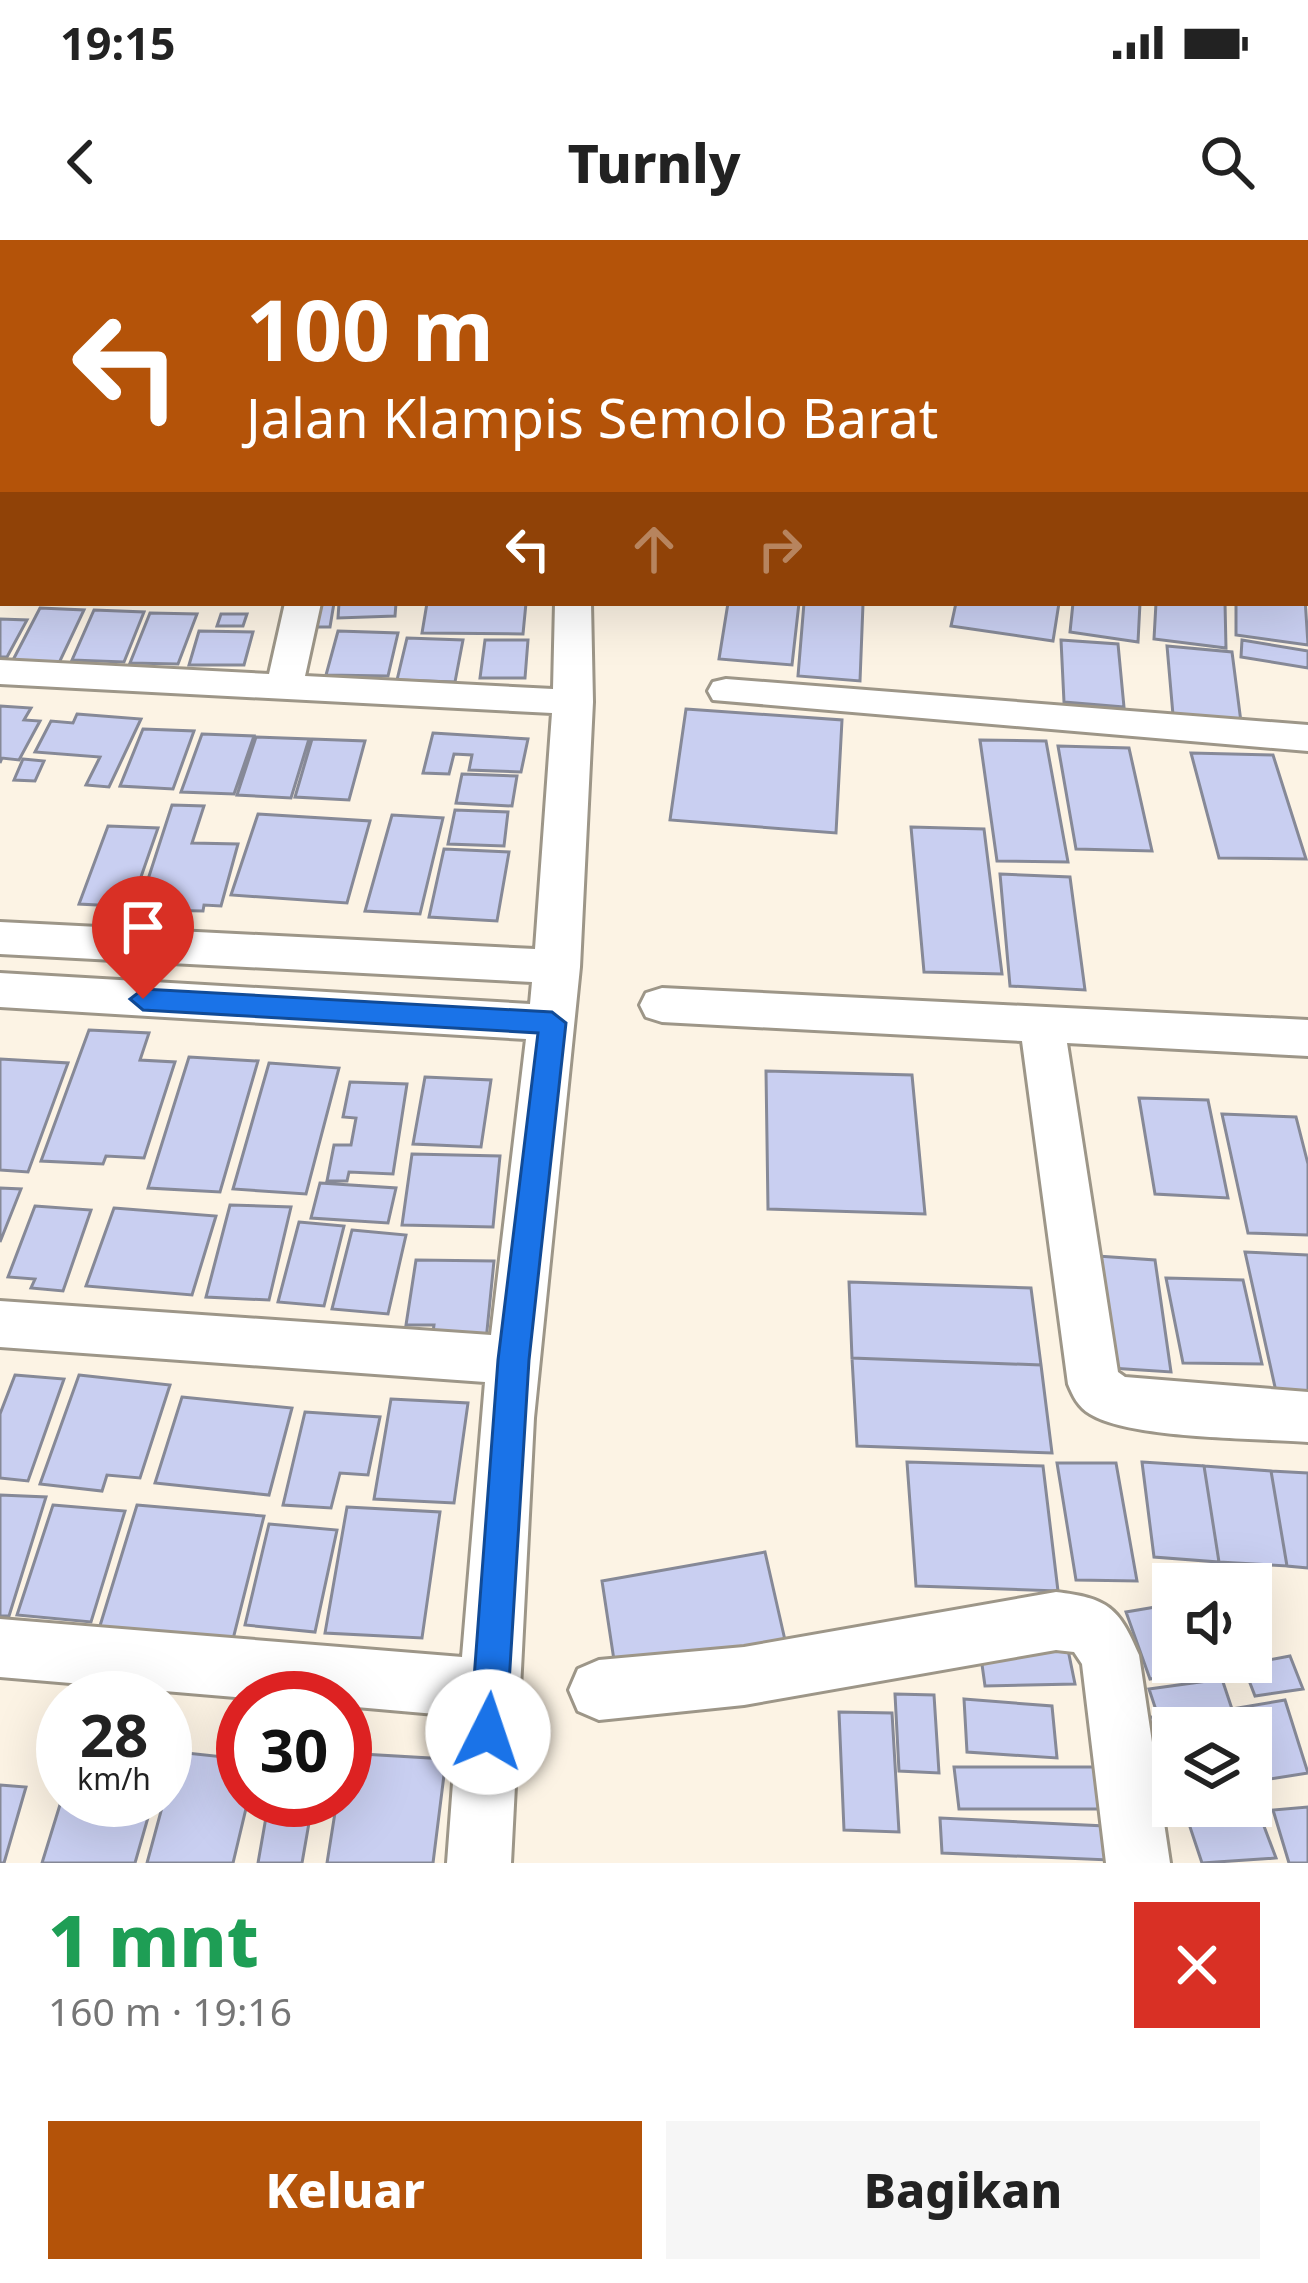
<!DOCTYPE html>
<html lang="id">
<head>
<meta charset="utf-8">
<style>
  body { margin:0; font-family:"Noto Sans",sans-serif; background:#f6f6f6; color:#222; height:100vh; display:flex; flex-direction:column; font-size:45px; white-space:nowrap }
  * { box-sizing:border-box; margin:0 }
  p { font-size:39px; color:#767676 }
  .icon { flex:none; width:66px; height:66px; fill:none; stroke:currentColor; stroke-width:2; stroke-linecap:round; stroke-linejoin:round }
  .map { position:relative; height:1623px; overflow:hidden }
  .details { display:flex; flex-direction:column; background:#fff; flex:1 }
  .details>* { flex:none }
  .hud { position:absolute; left:0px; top:0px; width:1308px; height:366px; box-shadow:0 12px 48px #0002; background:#b45309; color:#fff; overflow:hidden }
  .tools { position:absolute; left:1152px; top:1323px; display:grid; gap:24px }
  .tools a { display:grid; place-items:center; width:120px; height:120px; border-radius:0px; background:#fff; box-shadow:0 12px 48px #0002; font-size:60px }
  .speed { position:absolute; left:36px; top:1431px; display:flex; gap:24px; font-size:60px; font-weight:700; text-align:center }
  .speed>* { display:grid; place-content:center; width:156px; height:156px; border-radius:50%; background:#fff; box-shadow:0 12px 48px #0002; line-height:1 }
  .speed small { font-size:30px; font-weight:400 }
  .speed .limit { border:18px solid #d22; background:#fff; color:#111 }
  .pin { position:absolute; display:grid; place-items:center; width:102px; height:102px; color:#fff; margin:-123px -51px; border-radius:50% 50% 50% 0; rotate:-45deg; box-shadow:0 0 12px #0007 }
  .pin .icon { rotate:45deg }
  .me { position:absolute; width:132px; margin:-66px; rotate:4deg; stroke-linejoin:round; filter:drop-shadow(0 0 9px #0008) }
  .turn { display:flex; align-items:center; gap:42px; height:252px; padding:0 48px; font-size:54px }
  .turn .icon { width:156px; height:156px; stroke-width:2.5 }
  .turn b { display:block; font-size:84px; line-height:102px }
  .lanes { display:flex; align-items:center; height:114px; padding:0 48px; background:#0003; justify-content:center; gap:60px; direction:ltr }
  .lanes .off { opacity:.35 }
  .round { display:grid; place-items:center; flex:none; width:126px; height:126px; border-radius:0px; background:#f6f6f6 }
  .head { display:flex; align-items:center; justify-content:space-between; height:204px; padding:0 48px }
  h1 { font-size:72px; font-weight:800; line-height:90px; color:#1e9e55 }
  .action { display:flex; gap:24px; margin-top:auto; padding:24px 48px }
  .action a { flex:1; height:138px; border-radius:0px; background:#b45309; color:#fff; font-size:48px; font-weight:800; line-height:138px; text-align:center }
  .action a+a { background:#f6f6f6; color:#222 }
  .status { display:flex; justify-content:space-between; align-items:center; height:84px; padding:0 60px; background:#fff; direction:ltr }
  .status svg { height:33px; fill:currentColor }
  header { display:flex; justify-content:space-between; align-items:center; height:156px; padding:0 48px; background:#fff; font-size:54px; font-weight:800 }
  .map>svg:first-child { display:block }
  .building { fill:#c9cff1; stroke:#868997; stroke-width:3 }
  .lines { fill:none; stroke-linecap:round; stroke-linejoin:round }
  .minor-casing { stroke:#9d9688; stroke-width:6 }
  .minor { fill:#fff; fill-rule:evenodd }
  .route { fill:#1a73e8; stroke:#114b97; stroke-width:3 }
</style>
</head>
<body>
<div class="status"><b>19:15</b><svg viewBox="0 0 49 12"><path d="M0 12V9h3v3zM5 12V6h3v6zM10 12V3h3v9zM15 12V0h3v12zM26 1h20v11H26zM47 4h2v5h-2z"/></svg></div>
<header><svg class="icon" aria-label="back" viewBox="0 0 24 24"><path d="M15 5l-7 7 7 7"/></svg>Turnly<svg class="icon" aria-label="search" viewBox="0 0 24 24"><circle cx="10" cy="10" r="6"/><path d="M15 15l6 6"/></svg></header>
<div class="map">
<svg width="1308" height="1623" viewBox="0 0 1308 1623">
  <rect width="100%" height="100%" fill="#fcf3e4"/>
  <path class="building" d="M1305 358 1308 405 1236 395V363H1305Z
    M313 363H334L330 387H309Z
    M339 363H396L395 376 338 378Z
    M427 363H526L523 394 422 393Z
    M728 363H799L792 425 719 419Z
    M804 363 863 364 860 441 798 436Z
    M956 363H1059L1053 401 951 386Z
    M1073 363H1140L1138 402 1070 392Z
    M1156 363H1225L1226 408 1154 399Z
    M40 368 84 370 59 423 13 420Z
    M94 370 144 372 124 422 72 420Z
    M150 373 197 374 178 424 130 423Z
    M221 374H247L243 386H217Z
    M0 379 27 380 7 417H0Z
    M199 391 253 392 244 425H189Z
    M338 391 398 393 388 436 326 435Z
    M407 398 463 400 455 442 397 440Z
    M485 400H528L525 438H480Z
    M1061 400 1118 404 1124 467 1064 462Z
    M1242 400 1308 411V428L1241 417Z
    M1167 406 1232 412 1241 482 1173 475Z
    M0 466 31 468 24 480 40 481 19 520 2 518 0 523Z
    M686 469 842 480 836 593 670 580Z
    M77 474 141 479 109 547 86 545 100 517 35 512 51 481 73 483Z
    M143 489 194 491 173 549 120 546Z
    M433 493 528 499 521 532 469 530 472 515 454 514 449 534 423 533Z
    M202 494 254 496 234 554 181 552Z
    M256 497 309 499 291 558 237 555Z
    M312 499 365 501 349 560 295 557Z
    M980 500 1046 501 1068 622 997 621Z
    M1058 506 1129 508 1152 611 1076 609Z
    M1191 513 1273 515 1306 619 1219 618Z
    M23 519 44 521 35 541 14 540Z
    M462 534 517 536 512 566 456 563Z
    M172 565 204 566 192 603 238 604 221 666 204 665 203 671 156 670 158 665 140 664Z
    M455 570 508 572 504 606 448 604Z
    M258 574 370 581 347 663 231 655Z
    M392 575 443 578 420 674 365 671Z
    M108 586 158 588 134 657H119L116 666 79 664Z
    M911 587 984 589 1002 734 924 732Z
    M444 609 509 612 497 681 429 677Z
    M1000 634 1070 637 1085 750 1010 746Z
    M89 790 149 793 140 820 175 822 144 918 106 916 103 924 41 921Z
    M189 817 258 821 220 952 148 948Z
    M0 819 68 823 28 932 0 930Z
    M269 823 339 828 306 954 233 949Z
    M766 831 912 835 925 974 768 969Z
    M425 837 491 840 481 907 413 904Z
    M350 842 407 844 393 934 349 932 347 941H327L334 905H351L356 878 343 877Z
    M1139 858 1208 860 1228 958 1155 954Z
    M1222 874 1296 877 1308 924V995L1248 993Z
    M412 914 500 916 493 987 402 985Z
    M320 943 396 948 388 983 311 978Z
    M0 948 21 949 0 1002Z
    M230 965 291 967 269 1060 206 1057Z
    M35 966 91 970 63 1051 31 1048 35 1039 8 1037Z
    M114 968 216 976 192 1055 86 1046Z
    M299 982 344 986 324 1066 278 1062Z
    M352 990 406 995 388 1074 332 1069Z
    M1245 1012 1308 1015V1157L1277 1156Z
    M1097 1016 1155 1020 1171 1132 1111 1128Z
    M416 1020 494 1021 486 1101 432 1099 434 1085H406Z
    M1166 1038 1243 1040 1262 1124 1183 1123Z
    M849 1042 1031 1048 1041 1125 852 1118Z
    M852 1118 1041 1125 1052 1213 857 1206Z
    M15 1135 64 1139 28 1241 0 1238V1174Z
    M79 1135 170 1145 140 1238 107 1235 102 1251 40 1244Z
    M182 1157 292 1168 269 1255 155 1243Z
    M391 1159 468 1163 454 1263 374 1259Z
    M305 1172 380 1177 368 1235 340 1233 331 1268 283 1265Z
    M907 1222 1043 1226 1058 1351 916 1346Z
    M1142 1222 1204 1226 1219 1322 1154 1317Z
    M1057 1223H1116L1137 1341 1076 1340Z
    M1204 1226 1271 1231 1287 1326 1219 1322Z
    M1271 1231 1308 1233V1328L1287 1326Z
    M0 1255 46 1257 9 1376H0Z
    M53 1265 125 1271 91 1382 17 1375Z
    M137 1265 264 1276 232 1403 99 1389Z
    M347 1267 440 1272 422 1398 325 1393Z
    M269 1284 337 1290 315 1392 245 1385Z
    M765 1312 787 1409 617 1440 602 1341Z
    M1173 1364V1422H1248L1150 1439 1126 1372Z
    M1251 1371 1270 1418 1251 1421Z
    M1066 1400 1075 1444 985 1446 979 1403Z
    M1290 1416 1303 1449 1255 1456 1243 1425Z
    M1222 1439 1232 1469 1285 1460 1308 1533 1251 1542V1488H1173V1554L1147 1558 1124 1482 1158 1476 1149 1449Z
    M895 1454 934 1455 939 1533 899 1531Z
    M964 1459 1052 1466 1057 1518 967 1512Z
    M839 1472 892 1473 899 1592 844 1590Z
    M177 1512 243 1519V1560H248L233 1623H147Z
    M345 1513 446 1519 433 1623H327L337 1560H345Z
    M954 1527H1114L1121 1569H959Z
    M0 1545 26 1547 4 1623H0Z
    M63 1555V1560H153L135 1623H42Z
    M269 1560H313L302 1623H258Z
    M1256 1565 1276 1618 1202 1623 1187 1578Z
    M1308 1567V1623H1289L1273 1570Z
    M940 1578 1105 1586 1109 1620 942 1613Z"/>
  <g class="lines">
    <defs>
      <path id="minor" d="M1033 0H1086L1089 3H1035Z
        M1260 0H1286L1288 3H1260Z
        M0 12H3V28H0Z
        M1305 64 1308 65V89L1305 88Z
        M0 121H3V139H0Z
        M1305 159H1308V177H1305Z
        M0 277H3V297H0Z
        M1305 330H1308V352H1305Z
        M285 363H321L305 436 553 449 555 363H591L593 462 580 727 534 1178 511 1623H447L458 1476 345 1466V1458H247L0 1437V1379L462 1417 485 1142 0 1107V1061L491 1095 526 799 0 767V733L530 764 532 742 0 714V682L535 709 552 473 0 444V420L269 434Z
        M726 439 1308 485V511L713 460 708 451 713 442Z
        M662 748 1308 780V816L1067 803 1118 1132 1125 1137 1308 1152V1202C1257 1198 1130 1199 1090 1174 1078 1167 1073 1156 1068 1144L1022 801 662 782 646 777 640 765 646 753Z
        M1056 1352C1107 1358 1119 1367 1139 1415L1170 1623H1106L1082 1424 1074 1412 1056 1410 744 1465 599 1480 578 1471 569 1450 578 1429 599 1420 744 1407Z"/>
    </defs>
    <use href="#minor" class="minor-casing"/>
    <use href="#minor" class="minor"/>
  </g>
  <path class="route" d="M143 749 552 772 566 783 529 1120 506 1492 501 1505 488 1511 475 1505 470 1492 498 1120 538 793 143 770 130 759Z"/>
</svg>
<div class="tools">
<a><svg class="icon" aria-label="sound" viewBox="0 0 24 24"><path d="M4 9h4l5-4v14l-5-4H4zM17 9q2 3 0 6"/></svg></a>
<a><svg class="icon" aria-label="layers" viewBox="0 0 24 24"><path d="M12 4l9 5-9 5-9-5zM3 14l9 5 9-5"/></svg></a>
</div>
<div class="speed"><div>28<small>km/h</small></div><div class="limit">30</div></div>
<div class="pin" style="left:143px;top:759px;background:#d93025"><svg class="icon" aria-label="arrive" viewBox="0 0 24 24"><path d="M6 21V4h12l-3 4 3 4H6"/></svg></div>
<svg class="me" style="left:488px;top:1492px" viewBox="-20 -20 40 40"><circle r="19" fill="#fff"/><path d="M0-13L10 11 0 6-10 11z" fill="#1a73e8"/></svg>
<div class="hud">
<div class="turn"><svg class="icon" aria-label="left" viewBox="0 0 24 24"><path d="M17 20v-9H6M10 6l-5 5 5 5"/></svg><div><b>100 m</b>Jalan Klampis Semolo Barat</div></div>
<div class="lanes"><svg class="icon" aria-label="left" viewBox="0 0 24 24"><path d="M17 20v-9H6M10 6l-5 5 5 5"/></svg><svg class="icon off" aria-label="ahead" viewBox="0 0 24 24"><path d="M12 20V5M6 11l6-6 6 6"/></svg><svg class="icon off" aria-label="right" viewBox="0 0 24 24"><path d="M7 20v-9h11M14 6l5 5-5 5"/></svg></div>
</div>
</div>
<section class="details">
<div class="head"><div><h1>1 mnt</h1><p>160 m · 19:16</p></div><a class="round" style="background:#d93025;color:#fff"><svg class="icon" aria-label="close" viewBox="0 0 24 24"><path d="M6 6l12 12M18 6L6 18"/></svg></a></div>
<div class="action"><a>Keluar</a><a>Bagikan</a></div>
</section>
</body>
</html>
